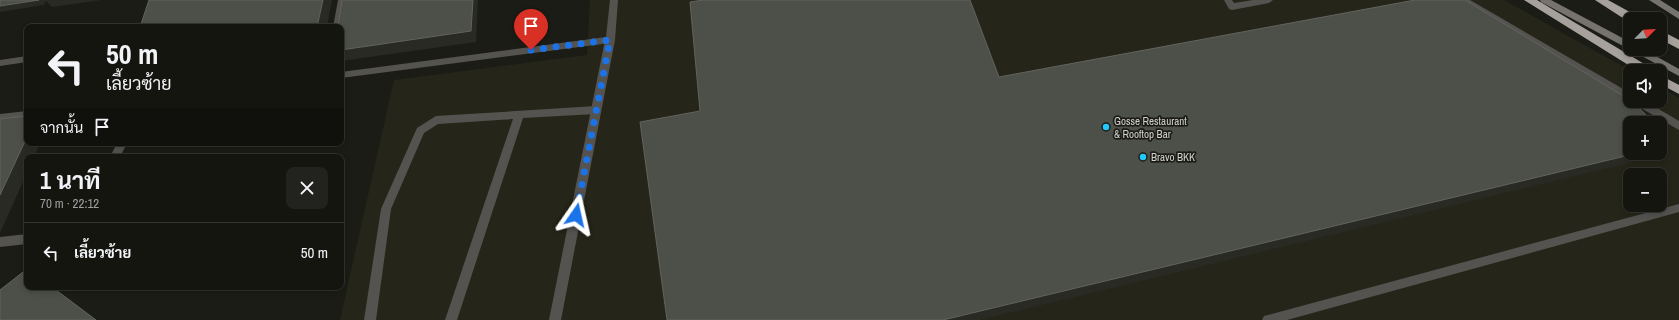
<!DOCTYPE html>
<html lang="th">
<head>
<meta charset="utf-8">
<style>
  body { margin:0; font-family:"Archivo Narrow",Sarabun,sans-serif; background:#22221e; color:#f1f3f6; height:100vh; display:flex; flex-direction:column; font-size:15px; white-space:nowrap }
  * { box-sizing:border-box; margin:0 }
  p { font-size:13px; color:#9d9f9f }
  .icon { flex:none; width:22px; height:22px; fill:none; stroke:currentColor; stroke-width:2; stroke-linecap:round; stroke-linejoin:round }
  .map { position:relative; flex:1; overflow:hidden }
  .drawer { position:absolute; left:24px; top:154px; width:320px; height:136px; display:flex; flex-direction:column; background:#151510; border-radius:8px; box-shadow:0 2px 6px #0003,0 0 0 1px #343430 }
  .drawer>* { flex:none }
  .guide { position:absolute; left:24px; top:24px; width:320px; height:122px; border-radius:8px; box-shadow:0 2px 6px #0003,0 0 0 1px #343430; background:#151510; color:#f1f3f6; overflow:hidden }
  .needle { width:26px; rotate:66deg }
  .tools { position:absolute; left:1623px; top:12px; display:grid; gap:8px }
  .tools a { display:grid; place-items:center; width:44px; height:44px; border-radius:8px; background:#151510; box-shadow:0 2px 6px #0003,0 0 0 1px #343430; font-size:20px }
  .pin { position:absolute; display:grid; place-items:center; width:34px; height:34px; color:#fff; margin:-41px -17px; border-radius:50% 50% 50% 0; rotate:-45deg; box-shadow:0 0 4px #0007 }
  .pin .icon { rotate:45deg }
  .me { position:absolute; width:44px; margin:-22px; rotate:11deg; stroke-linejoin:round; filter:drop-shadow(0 0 3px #0008) }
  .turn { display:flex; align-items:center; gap:14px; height:84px; padding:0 16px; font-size:18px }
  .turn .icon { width:52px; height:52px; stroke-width:2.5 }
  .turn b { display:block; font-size:28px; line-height:34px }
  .then { display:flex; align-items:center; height:38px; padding:0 16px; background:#0003; gap:8px; font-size:15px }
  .round { display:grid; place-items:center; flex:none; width:42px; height:42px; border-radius:8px; background:#22221e }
  .summary { display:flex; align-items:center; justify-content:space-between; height:68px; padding:0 16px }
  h1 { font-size:24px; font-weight:700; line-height:30px }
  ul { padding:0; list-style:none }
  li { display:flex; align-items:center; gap:12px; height:60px; padding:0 16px; border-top:1px solid #343430 }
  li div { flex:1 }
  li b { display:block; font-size:15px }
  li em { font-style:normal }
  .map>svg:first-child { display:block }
  .built { fill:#262519; fill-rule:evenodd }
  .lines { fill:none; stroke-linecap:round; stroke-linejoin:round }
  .service { fill:#555350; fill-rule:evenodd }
  .minor { fill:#555350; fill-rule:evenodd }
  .secondary { fill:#76736e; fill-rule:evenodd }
  .motorway { fill:#a6a19a; fill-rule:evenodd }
  .shaded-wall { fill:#292a24 }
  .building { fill:#4d4f49; stroke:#62635e }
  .route { stroke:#1a73e8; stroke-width:7; stroke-dasharray:0 12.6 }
  .poi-dot { fill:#22c9fd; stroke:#1c1c16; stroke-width:1.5 }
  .labels { text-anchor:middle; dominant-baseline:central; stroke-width:3.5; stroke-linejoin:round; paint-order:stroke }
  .poi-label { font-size:11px; fill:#d3d2ce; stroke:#1c1c16; text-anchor:start }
</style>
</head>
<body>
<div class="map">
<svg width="1679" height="320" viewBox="0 0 1679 320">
  <rect width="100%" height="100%" fill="#1c1c16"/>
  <path class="built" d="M590 0H1504L1631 71 1630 101H1660V87L1679 98V320H340L394 80 587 55ZM1630 123H1660V153H1630ZM1630 175H1660V205H1630Z"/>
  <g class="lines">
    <path class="service" d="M338 0H346L341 28 333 27Z
      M610 0H618L615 40 610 43 341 78V72L606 37Z
      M1224 0H1232L1234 3 1253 0H1273L1269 3 1232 10 1229 9Z
      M1459 0H1470L1630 93V101Z
      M27 56V62L0 66V60Z
      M1632 101H1645L1679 121V130L1634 104Z
      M596 106 601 110 596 114 523 118 457 320H445L513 119 438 124 424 133 391 209 376 320H364L381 209 417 128 436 116Z
      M27 111V119L0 122V114Z
      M117 143H127L120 157H110Z
      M27 234V244L0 247V237Z"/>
    <path class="minor" d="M610 37 615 40 561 320H549L605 40Z
      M1679 204V212L1287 320H1262L1264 316 1268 315Z"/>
    <path class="secondary" d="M1540 0H1551L1630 42V49H1643L1679 69V76L1541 2Z
      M1649 0H1660L1679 12V19Z"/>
    <path class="motorway" d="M1524 0H1537L1651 68 1653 71H1638Z
      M1595 0H1608L1637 16 1638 19H1630L1629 22Z
      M1660 30 1679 40V49L1660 39Z
      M1660 75 1679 85V94L1660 84Z"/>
  </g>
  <path class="shaded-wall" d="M39 0H101L52 7 46 1 44 5 0 12V6Z
    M323 0H332L327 27H317Z
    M473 0H478L476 42 341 61V50Z
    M27 137V143H40L34 157H27V173L0 233V195Z
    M1638 153H1647L1637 161 980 320H943Z"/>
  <path class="building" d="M0 0H39L0 6Z
    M149 0H323L317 27H140Z
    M342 0H473L471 31 341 50V27H338Z
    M703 0H970L999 77 1415 0H1465L1633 102 1650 119 1651 123H1630V153H1638L943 320H667L640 122 700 111 690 2Z
    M27 116V137L0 195V119Z
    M27 269V287H52L96 320H0V290Z"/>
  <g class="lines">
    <path class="route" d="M531 50 610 40 576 215"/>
  </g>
  <g class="poi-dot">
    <circle cx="1106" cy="127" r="4"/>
    <circle cx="1143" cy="157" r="4"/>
  </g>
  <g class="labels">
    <g class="poi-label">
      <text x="1114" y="121">Gosse Restaurant<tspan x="1114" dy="13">&amp; Rooftop Bar</tspan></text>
      <text x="1151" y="157">Bravo BKK</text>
    </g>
  </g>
</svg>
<div class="tools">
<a><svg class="needle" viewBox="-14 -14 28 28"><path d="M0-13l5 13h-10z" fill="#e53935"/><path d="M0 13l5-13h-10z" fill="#9d9f9f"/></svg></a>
<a><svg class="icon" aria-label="sound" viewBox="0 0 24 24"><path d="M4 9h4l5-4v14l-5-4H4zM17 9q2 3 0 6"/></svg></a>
<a>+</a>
<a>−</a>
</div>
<div class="pin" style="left:531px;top:50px;background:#d93025"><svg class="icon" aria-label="arrive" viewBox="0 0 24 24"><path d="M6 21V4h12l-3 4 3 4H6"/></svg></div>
<svg class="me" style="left:576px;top:215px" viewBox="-20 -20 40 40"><path d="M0-17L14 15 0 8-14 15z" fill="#1a73e8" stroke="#fff" stroke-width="4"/></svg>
<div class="guide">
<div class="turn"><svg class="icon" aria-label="left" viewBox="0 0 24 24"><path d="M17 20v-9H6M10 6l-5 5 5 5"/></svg><div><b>50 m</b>เลี้ยวซ้าย</div></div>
<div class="then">จากนั้น<svg class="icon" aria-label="arrive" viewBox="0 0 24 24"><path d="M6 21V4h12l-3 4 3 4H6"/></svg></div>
</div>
<section class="drawer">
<div class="summary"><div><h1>1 นาที</h1><p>70 m · 22:12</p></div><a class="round"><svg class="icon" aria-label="close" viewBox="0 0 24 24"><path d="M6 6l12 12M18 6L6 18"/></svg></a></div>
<ul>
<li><svg class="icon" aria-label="left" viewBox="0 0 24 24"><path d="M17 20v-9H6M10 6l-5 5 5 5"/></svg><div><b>เลี้ยวซ้าย</b></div><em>50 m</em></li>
</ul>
</section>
</div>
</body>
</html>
